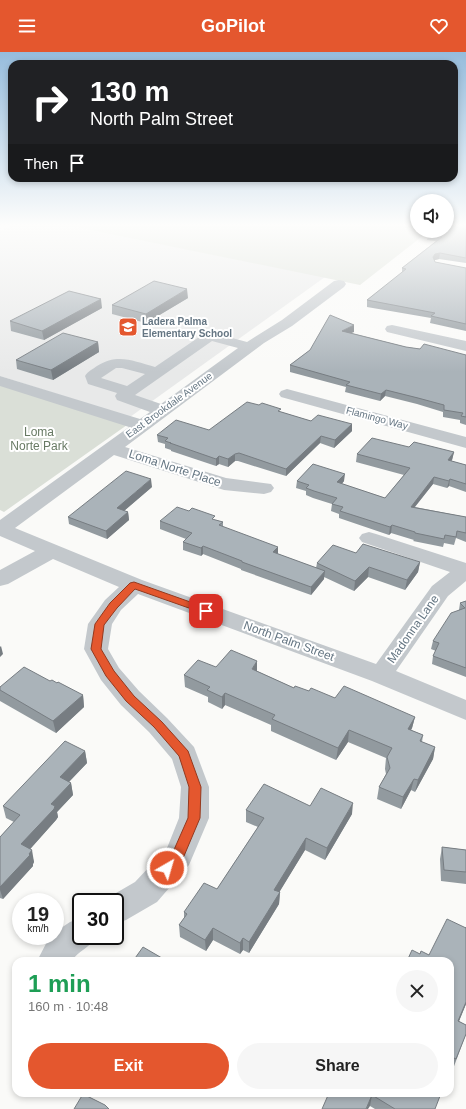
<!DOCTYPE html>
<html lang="en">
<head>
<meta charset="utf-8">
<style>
  body { margin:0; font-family:Arial,sans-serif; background:#f6f6f6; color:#222; height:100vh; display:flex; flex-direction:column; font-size:15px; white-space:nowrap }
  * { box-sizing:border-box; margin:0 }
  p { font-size:13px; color:#767676 }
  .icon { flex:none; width:22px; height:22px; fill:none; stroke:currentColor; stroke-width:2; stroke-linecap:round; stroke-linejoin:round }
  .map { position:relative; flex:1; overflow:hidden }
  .sheet { position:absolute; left:12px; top:905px; width:442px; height:140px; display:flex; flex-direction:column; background:#fff; border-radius:12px; box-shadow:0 2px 6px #0003 }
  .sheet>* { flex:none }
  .banner { position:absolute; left:8px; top:8px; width:450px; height:122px; border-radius:12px; box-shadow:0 2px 6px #0003; background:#202124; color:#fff; overflow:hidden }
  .fabs { position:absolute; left:410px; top:142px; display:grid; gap:8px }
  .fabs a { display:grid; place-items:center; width:44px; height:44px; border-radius:50%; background:#fff; box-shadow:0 2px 6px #0003; font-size:20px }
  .speed { position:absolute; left:12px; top:841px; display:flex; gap:8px; font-size:20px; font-weight:700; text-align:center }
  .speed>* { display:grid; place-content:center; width:52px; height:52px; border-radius:50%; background:#fff; box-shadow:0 2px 6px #0003; line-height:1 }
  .speed small { font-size:10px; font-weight:400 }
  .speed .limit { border:2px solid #111; border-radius:6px; background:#fff; color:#111 }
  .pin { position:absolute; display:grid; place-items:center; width:34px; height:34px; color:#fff; margin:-17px; border-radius:8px; box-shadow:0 2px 6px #0006 }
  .me { position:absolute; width:44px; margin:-22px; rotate:38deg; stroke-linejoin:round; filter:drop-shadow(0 0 3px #0008) }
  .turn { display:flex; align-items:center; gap:14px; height:84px; padding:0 16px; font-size:18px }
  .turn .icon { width:52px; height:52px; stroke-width:2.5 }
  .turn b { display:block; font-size:28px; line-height:34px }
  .then { display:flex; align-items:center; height:38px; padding:0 16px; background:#0003; gap:8px; font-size:15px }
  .round { display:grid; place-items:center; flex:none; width:42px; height:42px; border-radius:21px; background:#f6f6f6 }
  .headline { display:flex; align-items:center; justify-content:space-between; height:68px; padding:0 16px }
  h1 { font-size:24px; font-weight:700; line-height:30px; color:#1e9e55 }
  .primary-button { display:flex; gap:8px; margin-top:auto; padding:8px 16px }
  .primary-button a { flex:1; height:46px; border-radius:24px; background:#e4572e; color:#fff; font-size:16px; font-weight:700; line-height:46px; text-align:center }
  .primary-button a+a { background:#f6f6f6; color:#222 }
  header { display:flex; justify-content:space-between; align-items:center; height:52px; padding:0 16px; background:#e4572e; color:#fff; font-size:18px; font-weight:700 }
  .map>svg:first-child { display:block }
  .built { fill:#e8e9e9 }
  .green { fill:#dadfd7 }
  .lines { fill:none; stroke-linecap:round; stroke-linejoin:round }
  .minor { fill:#c3c8cc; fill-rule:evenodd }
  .wall { fill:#929a9f }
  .shaded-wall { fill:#777d82 }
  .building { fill:#aab3b9; stroke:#777d82 }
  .route { fill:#e4572e; stroke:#94391e }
  .labels { text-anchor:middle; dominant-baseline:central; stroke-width:4; stroke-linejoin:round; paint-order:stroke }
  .far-poi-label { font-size:10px; font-weight:bold; fill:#657683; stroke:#fff; text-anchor:start }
  .far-street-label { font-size:10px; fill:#657683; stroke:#fff }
  .park-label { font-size:12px; fill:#687a64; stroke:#fff }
  .street-label { font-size:12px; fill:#657683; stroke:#fff }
</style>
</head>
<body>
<header><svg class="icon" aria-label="menu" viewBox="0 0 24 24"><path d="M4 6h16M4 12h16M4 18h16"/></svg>GoPilot<svg class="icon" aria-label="heart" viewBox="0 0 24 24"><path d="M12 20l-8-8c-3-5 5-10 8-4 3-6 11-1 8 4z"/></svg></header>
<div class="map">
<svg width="466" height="1057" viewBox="0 0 466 1057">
  <rect width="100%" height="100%" fill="#fafaf8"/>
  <path class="built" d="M15 172H61L325 225 130 365 0 324V179Z"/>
  <path class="green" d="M61 172H417V179H429L360 233Z
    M0 333 127 373 4 460 0 458Z"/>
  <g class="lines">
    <path class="minor" d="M339 228 344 229 346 232 344 235 292 274 264 291 125 395 226 426 271 432 274 436 271 440 264 442 224 438 114 403 15 476 142 528 376 612 432 534 450 520 362 490 359 486 362 482 369 480 376 482 466 511V529L448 544 396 619 466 648V668L372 629 138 542 121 558 112 572 108 597 119 616 139 639 167 666 194 695 209 735V766L189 813 157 850 126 868 115 872V850H103L104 848 135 830 167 796 179 766 181 735 172 707 149 680 121 653 101 628 84 597 88 572 105 548 119 535 53 507 8 532 0 534V518L35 499 0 484V468L129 375 0 334V324L140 367 150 360 117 348 115 344 117 341 88 332 85 324C88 319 93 317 97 314 118 301 133 309 155 315L205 281 210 280 247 290 282 268 334 229ZM212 289 238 296 161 352 135 343ZM116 316H122L145 322 127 334 101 326Z
      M392 273 466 289V299L387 280 385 277 387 274Z
      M287 337 466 385V396L281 345 279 342 281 339Z
      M81 866V884H96C91 896 78 898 72 909H37L50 884H55V880L70 870Z"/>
  </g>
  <path class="wall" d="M466 172V211L439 207 435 208H434L435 210 466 216V279L430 271 431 266 367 255V248L402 221V216L436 189 427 188 428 182Z
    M188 246 146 271 112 262V253Z
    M102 256 44 288 11 279 10 269Z
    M354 280 351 281 406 295 466 303V373L460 371V368L443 365V360L417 352 385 344 380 349 345 340 346 335 290 320V313L310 298Z
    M98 290 99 300 53 328 17 317 16 308Z
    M281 360 311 369 352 372V379L334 396 320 391 286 424 238 409H235L228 415 219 412 216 414 171 399V398L165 396V392L158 390 157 383 209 378Z
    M409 395 454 400 452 408 451 409 466 413V440L449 434 447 436 433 432 415 455 466 465V490L456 486 454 493 444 491 443 495 413 489 414 488 391 481 389 483 339 466V462L331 459 332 452 313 446 306 443V439L296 436 297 429H344L342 432 385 446 404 423 356 410 357 402Z
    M152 435 124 459 128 460 129 468 107 487 69 472 68 465Z
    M215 468 223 470V475L278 502 316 516 317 511 356 501 420 510 418 520 405 538 368 525 354 539 324 525V527L311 543 241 518V517L203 502 201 504 183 498V490L186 487 160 477V469Z
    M466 549V625L432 612 433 604 436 599 431 597 433 589 459 558 460 551Z
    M216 615 257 619 294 636 309 639 335 646 415 665 412 676 411 678 423 683 422 690 435 695 433 707 415 740 411 738 401 757 377 747 379 735 386 722 385 717 386 706 348 690 336 708 271 679V673L225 653 222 657 208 650V645L185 635 184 623Z
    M50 629 83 643 84 655 56 681 0 649V635Z
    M85 699 87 711 69 730 71 731 73 743 57 760 58 765 56 768 30 797 34 810 33 812V814L3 847 0 846V785L14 770 6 766 3 754Z
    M310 754 352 762 325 808 305 798 279 840H280L279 852 249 901 243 898 240 902 213 888 206 899 180 885 179 873 184 866V860L217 837 258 775 246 770V758Z
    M442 795 466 798V832L441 829 440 807Z
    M466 875V952L459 969 466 973V982L453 1017 450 1016V909L420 902 429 903 466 876Z
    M329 1041H435V1057H375L370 1054Z"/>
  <path class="shaded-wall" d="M440 201 439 207 435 208 432 211 433 205 435 202Z
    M187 237 188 246 146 271V262Z
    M101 247 102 256 44 288 42 279Z
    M354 273V280L342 285V279Z
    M98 290 99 300 53 328 51 318Z
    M386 338 385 344 380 349 381 342Z
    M352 372V379L334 396 335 388Z
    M321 384 320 391 286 424V417Z
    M454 400 452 408 446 415 448 408Z
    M235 402V409L228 415V407Z
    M219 404V412L216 414V407Z
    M345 422 344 429 336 438 337 430Z
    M434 425 433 432 409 462 411 455Z
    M151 427 152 435 118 464 117 456Z
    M450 427 449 434 447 436 449 429Z
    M128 460 129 468 107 487 106 479Z
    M392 473 391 481 389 483 390 475Z
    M203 494V502L201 504V496Z
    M278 495V502L273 500Z
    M420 510 418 520 405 538 407 528Z
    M369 515 368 525 354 539 355 529Z
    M325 519 324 527 311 543V535Z
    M1 594 3 602 0 605V595Z
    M257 609V621L252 617Z
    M225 641V653L222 657V645Z
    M83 643 84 655 56 681 53 669Z
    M415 665 412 676 405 689 408 677Z
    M349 678 348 690 336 708 338 696Z
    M435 695 433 707 415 740 418 728Z
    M85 699 87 711 62 737 60 725Z
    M414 727 411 738 401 757 403 745Z
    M71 731 73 743 57 760 58 765 56 768 24 804 21 792 51 752Z
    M353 751 352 762 325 808 327 796Z
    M306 786 305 798 274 849V838Z
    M32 798 34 810 33 812V814L3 847 0 838V835Z
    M280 840 279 852 249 901V890Z
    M213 876V888L206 899 205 888Z
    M243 886V898L240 902V891Z
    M466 950V952L455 979 458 969Z
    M372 1043 370 1054 368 1057H366Z"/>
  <path class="building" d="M447 172H466V206L440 201 435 202 433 205 435 210 466 216V272L431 264 435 261 367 248 406 217 402 216 442 185 428 182 432 179H447Z
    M154 229 187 237 146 262 112 253Z
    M69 239 101 247 42 279 10 269Z
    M330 263 354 273 342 279 406 295 420 297 424 292 466 303V365L461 364 463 361 444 358V353L418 346 386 338 381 342 346 333 350 330 290 313 310 298Z
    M63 281 98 290 51 318 16 308Z
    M247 350 259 353 262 351 281 357 278 359 311 369 318 363 352 372 335 388 321 384 286 417 239 401 235 402 228 407 219 404 216 407 170 391H171L165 389 168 386 157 383 176 368 209 378Z
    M372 386 409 395 414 390 454 400 448 408 466 413V432L450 427 449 429 434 425 411 455 466 465V481L457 479 456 485 445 483 444 487 415 481V480L392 473 390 475 340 459 343 455 332 452 337 446 314 439 306 436 309 433 297 429 313 412 345 422 337 430 385 446 410 416 357 402Z
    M126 419 151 427 117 456 128 460 106 479 68 465Z
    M177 455 189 459 192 456 215 464 212 467 223 470 219 473 278 495 273 500 325 519 311 535 242 510V509L203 494 201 496 183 490 192 481 160 469Z
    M363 492 420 510 407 528 369 515 355 529 317 511 333 493 356 501Z
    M466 549V616L433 604 439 591 433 589 451 561 465 556 460 551Z
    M231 598 257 609 252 617 294 636 295 634 309 639 311 636 335 646 344 634 415 665 408 677 423 683 420 689 435 695 418 728 414 727 403 745 379 735 390 716 387 705 392 696 349 678 338 696 272 667 275 663 225 641 222 645 207 638 210 635 184 623 198 608 216 615Z
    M24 615 50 629 52 628 57 631 58 630 83 643 53 669 0 638V635Z
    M65 689 85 699 60 725 71 731 51 752 55 754 54 757 21 792 32 798 29 802 30 803 0 835V785L20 763 3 754Z
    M264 732 310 754 321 736 353 751 327 796 306 786 274 838 280 840 249 890 243 886 240 891 213 876 205 888 179 873 187 862 184 860 204 831 217 837 264 766 246 758Z
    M442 795 466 798V820L444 818Z
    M447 867 466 876V875V950L458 969 466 973V982L456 1007 450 1004V909H407L412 898 420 902 421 899 429 903Z
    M143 895 167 909H133Z
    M329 1041H434L440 1044 435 1057H395L372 1043 366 1057H322Z
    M83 1042 105 1053 109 1057H74Z"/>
  <linearGradient id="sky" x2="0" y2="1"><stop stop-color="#96bcdc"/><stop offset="0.54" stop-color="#fdfdfc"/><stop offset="1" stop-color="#fdfdfc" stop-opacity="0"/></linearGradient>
  <rect width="466" height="320" fill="url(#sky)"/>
  <path class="route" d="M134 530 210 557 211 559 206 562 203 561 135 537 117 556 104 573 101 597 114 619 134 644 162 670 188 699 201 735 200 766 184 804 172 819 167 821 163 819 161 816 173 800 188 766 189 735 179 704 154 675 126 649 106 624 91 597 95 572 110 551 130 531Z"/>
  <defs>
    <symbol id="school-square" viewBox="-11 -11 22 22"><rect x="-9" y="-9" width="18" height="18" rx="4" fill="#e4572e" stroke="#fff"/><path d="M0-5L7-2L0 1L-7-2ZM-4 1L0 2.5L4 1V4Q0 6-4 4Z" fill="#fff"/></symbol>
  </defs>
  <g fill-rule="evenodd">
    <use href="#school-square" x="117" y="264" width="22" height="22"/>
  </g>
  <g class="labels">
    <g class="far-poi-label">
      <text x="142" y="269">Ladera Palma<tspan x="142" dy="12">Elementary School</tspan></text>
    </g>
    <g class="far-street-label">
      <text transform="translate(169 353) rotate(-36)">East Brookdale Avenue</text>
      <text transform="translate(377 366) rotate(15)">Flamingo Way</text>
    </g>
    <g class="park-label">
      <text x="39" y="380">Loma<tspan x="39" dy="14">Norte Park</tspan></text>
    </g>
    <g class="street-label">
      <text transform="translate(175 416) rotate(18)">Loma Norte Place</text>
      <text transform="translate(413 577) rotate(-55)">Madonna Lane</text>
      <text transform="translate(289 589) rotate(20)">North Palm Street</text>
    </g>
  </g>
</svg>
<div class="fabs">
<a><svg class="icon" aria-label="sound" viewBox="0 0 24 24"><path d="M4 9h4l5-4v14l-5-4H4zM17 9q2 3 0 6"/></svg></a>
</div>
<div class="speed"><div>19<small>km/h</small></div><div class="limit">30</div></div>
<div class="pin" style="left:206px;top:559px;background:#d93025"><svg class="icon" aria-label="arrive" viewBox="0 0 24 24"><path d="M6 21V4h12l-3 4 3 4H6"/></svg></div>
<svg class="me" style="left:167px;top:816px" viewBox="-20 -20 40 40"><circle r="17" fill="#e4572e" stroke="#fff" stroke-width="3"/><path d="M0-11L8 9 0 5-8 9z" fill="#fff"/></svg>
<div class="banner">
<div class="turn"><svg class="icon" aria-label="right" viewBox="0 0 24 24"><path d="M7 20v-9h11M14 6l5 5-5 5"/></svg><div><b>130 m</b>North Palm Street</div></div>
<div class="then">Then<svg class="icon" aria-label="arrive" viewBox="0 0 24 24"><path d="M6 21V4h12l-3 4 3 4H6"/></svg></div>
</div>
<section class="sheet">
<div class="headline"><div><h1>1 min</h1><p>160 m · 10:48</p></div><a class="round"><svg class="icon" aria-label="close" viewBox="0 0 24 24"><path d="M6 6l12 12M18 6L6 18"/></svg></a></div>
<div class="primary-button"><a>Exit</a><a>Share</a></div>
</section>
</div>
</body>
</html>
